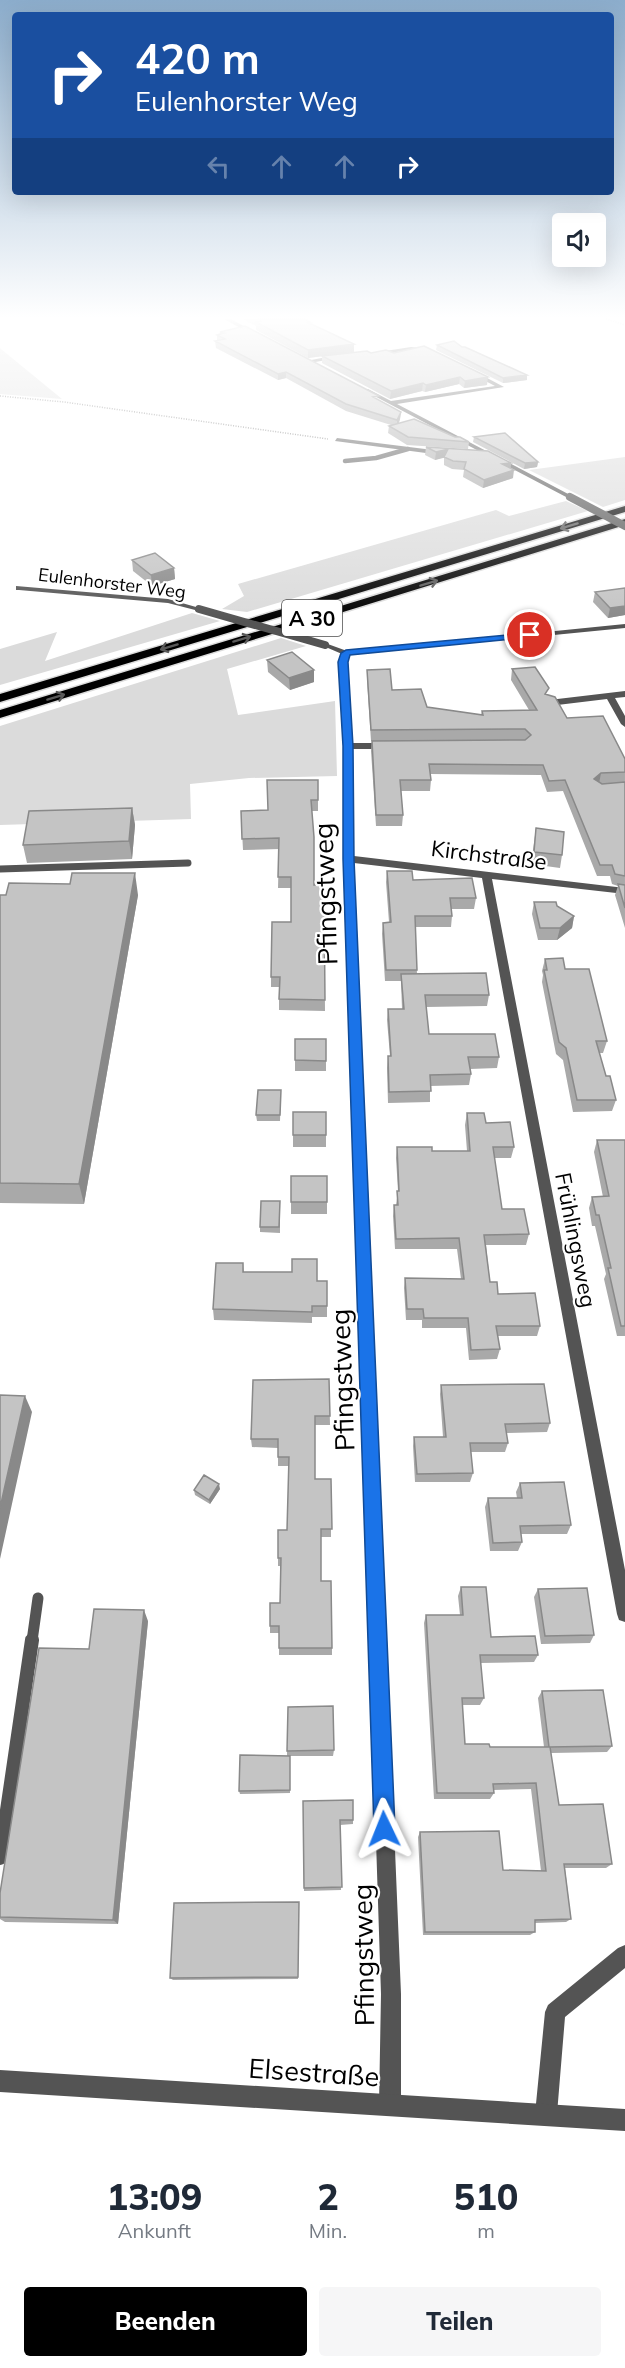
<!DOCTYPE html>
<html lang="de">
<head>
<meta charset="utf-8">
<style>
  body { margin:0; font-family:Mulish,sans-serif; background:#f6f6f7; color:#1f2937; height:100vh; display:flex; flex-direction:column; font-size:22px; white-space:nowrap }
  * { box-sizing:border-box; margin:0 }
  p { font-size:20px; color:#747a83 }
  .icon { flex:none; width:33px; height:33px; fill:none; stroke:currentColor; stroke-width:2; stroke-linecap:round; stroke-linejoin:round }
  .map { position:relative; height:2158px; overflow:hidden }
  .sheet { display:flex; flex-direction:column; background:#fff; flex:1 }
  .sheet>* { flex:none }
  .hud { position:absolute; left:12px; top:12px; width:602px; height:183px; border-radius:6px; box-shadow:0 6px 24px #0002; background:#1a4fa0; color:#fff; overflow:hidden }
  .tools { position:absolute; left:552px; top:213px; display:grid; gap:12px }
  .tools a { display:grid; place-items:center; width:54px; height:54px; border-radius:6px; background:#fff; box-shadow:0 6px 24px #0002; font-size:30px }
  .pin { position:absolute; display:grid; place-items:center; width:51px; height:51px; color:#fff; margin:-26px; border:3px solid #fff; border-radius:50%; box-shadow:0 2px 6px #0007 }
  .me { position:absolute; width:66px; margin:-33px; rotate:358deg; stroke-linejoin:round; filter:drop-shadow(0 0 4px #0008) }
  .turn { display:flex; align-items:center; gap:21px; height:126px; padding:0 24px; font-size:27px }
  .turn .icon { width:78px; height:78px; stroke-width:2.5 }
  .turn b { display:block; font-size:42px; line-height:51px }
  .lanes { display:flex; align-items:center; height:57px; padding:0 24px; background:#0003; justify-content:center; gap:30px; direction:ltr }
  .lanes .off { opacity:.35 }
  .eta { display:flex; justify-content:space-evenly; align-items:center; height:102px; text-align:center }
  .eta b { font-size:36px; font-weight:800; line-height:42px }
  .action { display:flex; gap:12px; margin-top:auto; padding:12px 24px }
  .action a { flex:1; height:69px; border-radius:6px; background:#000; color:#fff; font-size:24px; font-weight:800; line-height:69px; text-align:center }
  .action a+a { background:#f6f6f7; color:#1f2937 }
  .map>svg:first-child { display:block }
  .green { fill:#dbdbdb }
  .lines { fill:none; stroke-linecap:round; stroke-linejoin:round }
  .motorway-casing { stroke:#dbdbdb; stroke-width:3 }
  .path { stroke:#767676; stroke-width:1.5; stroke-dasharray:1 1.5; stroke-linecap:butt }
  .service-far3 { stroke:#545454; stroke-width:4.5 }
  .service-far2 { stroke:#545454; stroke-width:7 }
  .service-far1 { stroke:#545454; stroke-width:11 }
  .service { stroke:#545454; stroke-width:14 }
  .minor { fill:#545454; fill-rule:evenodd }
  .tertiary { fill:#545454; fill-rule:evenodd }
  .motorway { fill:#000; fill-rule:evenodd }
  .minor-bridge { stroke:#545454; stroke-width:8 }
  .wall { fill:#a9a9a9 }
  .shaded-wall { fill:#898989 }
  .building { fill:#c4c4c4; stroke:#898989; stroke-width:1.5 }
  .oneway { stroke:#595959 }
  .route { fill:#1a73e8; stroke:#114b97; stroke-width:1.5 }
  .labels { text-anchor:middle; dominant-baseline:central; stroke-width:4.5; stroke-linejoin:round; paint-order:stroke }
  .far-street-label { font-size:18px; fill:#000; stroke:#fff }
  .shield { fill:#fff; stroke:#4c4c4c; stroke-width:1.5 }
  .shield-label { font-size:21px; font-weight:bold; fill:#000 }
  .street-label { font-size:22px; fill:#000; stroke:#fff }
  .near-street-label { font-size:27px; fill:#000; stroke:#fff }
</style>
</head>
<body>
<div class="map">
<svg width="625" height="2158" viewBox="0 0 625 2158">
  <rect width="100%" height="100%" fill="#fff"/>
  <path class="green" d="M0 348 1 349 62 399 0 394Z
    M625 457V500L603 507 529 470Z
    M566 501 588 511 247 612 222 609 244 596 238 584 496 510 509 516Z
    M192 613 220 621 0 685V649L57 632 45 661Z
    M281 638 306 646 227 669 238 715 335 701 337 776 249 778 190 784 191 819 0 825V726Z"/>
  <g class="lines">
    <defs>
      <path id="motorway" d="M625 506V512L0 702V694Z
        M625 519V525L0 718V710Z"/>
    </defs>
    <use href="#motorway" class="motorway-casing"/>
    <path class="path" d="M606 319 625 325
      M0 396 64 402 328 439"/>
    <path class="service-far3" d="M345 461 376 458 408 449"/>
    <path class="service-far2" d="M0 869 188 863"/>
    <path class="service-far1" d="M32 1641 38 1598"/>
    <path class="service" d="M0 1858 32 1640"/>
    <path class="minor" d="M224 319H231L258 334 253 335Z
      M411 347 424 348 434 352 431 354 411 350 375 355 372 353Z
      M337 355 339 358 309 363 306 361Z
      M474 371 504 387 397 404 572 496V498H568L363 390 368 389 391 401 495 386 472 374Z
      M337 438 441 451 444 453 441 455 335 441Z
      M16 586 168 599 203 609 199 611 168 603 19 590H16Z
      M625 624V628L349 655 347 662 352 743H386L390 746 386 749H353L354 856 625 888V894L492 879 625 1570V1622L619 1620 617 1614 482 878 354 863 401 1994V2105L398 2113 390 2116 382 2113 379 2105 381 1994 344 859V746L339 662 342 654 321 645 325 643 347 651 364 650Z
      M625 691V697L615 698 625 716V727L621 724 607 699 549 706 545 703 549 700Z
      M625 1945V1968L565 2017 557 2114 554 2122 546 2125 538 2122 535 2114 545 2012 548 2005 618 1948Z"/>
    <path class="tertiary" d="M0 2070 625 2109V2131L0 2092Z"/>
    <use href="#motorway" class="motorway"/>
    <path class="minor-bridge" d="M570 497 625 526
      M199 609 325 645"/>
  </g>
  <path class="wall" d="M243 319H305L354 352 308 358 256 330V326Z
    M220 332 379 400 401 412 400 419 399 423 469 442 468 449 407 445 388 433 389 426 391 425 346 411 286 378 278 380 216 348 215 341H217V335L220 334Z
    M437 345 462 347 527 380 503 383 436 350Z
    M371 353H394L487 385 464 388 459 384 425 392 422 391 390 399 322 363V356Z
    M474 437 538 462 537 467 524 469 473 442Z
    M426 447 511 463 510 468 513 478 483 488 463 477 464 470 452 469 444 465V457L435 460 425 455Z
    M132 560 174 568 175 579 152 586 133 571Z
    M625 588V615L608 618 593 602 595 592Z
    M267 660 314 682 290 690 268 672Z
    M512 669 548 695 567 718 625 759V928L615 895 618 886 612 884 610 876H597L563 791 547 792 541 775 430 774 431 780 430 791H401L403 815 402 826H376L371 751 372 741 523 740 371 741 367 680V670L392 690 427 707 481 715 482 711 529 710 511 680Z
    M318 780V811H312L314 885H324L325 1011 279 1010V987H271V977L291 922V888H278L279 849 243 850 241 811 268 810Z
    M132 808 135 825 132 859 27 863 23 845Z
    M536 828 562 855 560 868 531 864Z
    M387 871 413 880 476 898 474 909H451L452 916 451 927H415L417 974 489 995 487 1006 426 1007 429 1034 499 1057 497 1068 470 1069 471 1074 469 1085 430 1086V1102L388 1103 387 1068 388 1056H390L387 1020 388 1009H402L401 981H385L382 934 383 923 389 922 386 882Z
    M0 895H138L84 1204 0 1203Z
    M534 902 557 906 574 916 572 928 557 940H538L532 914Z
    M545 959 565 969 607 1041 603 1053H599L606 1076 616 1100 612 1111 573 1112 563 1060 556 1054 542 982 543 975 542 971Z
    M295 1039H326V1071H295Z
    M281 1090 280 1121H257L256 1115Z
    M293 1112H326V1147H293Z
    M467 1113 486 1123 514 1147 511 1158H494L502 1209 529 1234 526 1245H486L490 1282 498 1294 540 1326 537 1336H498L500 1349 497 1359 469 1360 466 1328H422V1320H406L404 1288 405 1278 461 1279 457 1249H395L393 1216 394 1205H396L398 1191 396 1158 397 1147 432 1151H467L465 1125Z
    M597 1140H625V1336H617L604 1279 606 1274 595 1226H592L589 1208 592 1197H603L594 1152Z
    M291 1176H327V1214H291Z
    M280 1201V1233L260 1232V1227Z
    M243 1263 244 1272 317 1281H327V1317H312V1323L214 1320 213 1309Z
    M329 1379 330 1425H315V1479H331V1537H321V1581L332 1648V1655H279V1633H270V1626L280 1603V1566H278V1558L287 1530 289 1466H278V1448L252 1447 251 1439Z
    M441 1385 550 1423 547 1432 506 1433 508 1443 505 1452H471L473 1473 470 1482H415L413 1446 414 1437H443L440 1394Z
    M520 1483 571 1525 567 1534H521L522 1542 518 1551H490L485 1507 488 1498H517L516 1492Z
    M220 1489 210 1504 195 1495 194 1490Z
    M461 1587 491 1637 538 1655 534 1662 480 1663 484 1698 480 1705H462L465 1744 490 1747H544L538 1698 542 1691 612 1746 607 1752 551 1753 559 1805 612 1864 606 1868H565L571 1919 566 1922 535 1923V1932L530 1935H423L418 1837 420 1832 503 1870 541 1871 531 1789 493 1790 494 1793 490 1799H434L424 1623 426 1615H460L458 1596Z
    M538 1589 594 1635 590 1643 541 1644 534 1597Z
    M148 1621 118 1924 5 1922 0 1919V1893L89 1649Z
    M334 1750 333 1756H290V1793L240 1794 239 1791 287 1756V1751Z
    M303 1801 353 1820V1824L340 1825 341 1890 304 1891Z
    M299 1902 298 1979 173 1980 170 1978Z"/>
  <path class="shaded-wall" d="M354 344V352L308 358V350Z
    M286 372V378L278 380V374Z
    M527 375V380L503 383V378Z
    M460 377 459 384 425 392 426 385Z
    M488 377 487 385 464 388 465 381Z
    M423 383 422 391 390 399 391 391Z
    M401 412 400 419 397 427V420Z
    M448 449 447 457 435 460 436 452Z
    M538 462 537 467 524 469 525 463Z
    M511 463 510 471 502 464Z
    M514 470 513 478 483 488 484 480Z
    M174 568 175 579 152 586 151 575Z
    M625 606V615L608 618 610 608Z
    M314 670V682L290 690 289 678Z
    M601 773 599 784 594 779Z
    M132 808 135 825 132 859 129 841Z
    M135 873 138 895 84 1204 79 1184Z
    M574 916 572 928 557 940 560 928Z
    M25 1396 32 1412 0 1559V1508Z
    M219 1484 220 1489 210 1504 209 1500Z
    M144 1610 148 1621 118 1924 113 1920Z"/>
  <path class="building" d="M259 319H305L310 322H307L354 344 308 350 256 322 262 321Z
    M245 326 379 396 373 397 401 412 397 420 346 404 286 372 278 374 215 341 225 339 217 335 224 333 220 332Z
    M454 341 462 347H465L527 375 503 378 437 345Z
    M424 346 488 377 465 381 460 377 426 385 423 383 391 391 322 356 367 351 371 353 386 350 394 353Z
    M414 419 455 437H460L469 442 408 437 389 426Z
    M505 433 538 462 525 463 474 437Z
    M426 447 488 451 511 463 502 464 514 470 484 480 464 469 466 462 453 461 444 457 448 449 436 452Z
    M155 553 174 568 151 575 132 560Z
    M625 588V606L610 608 595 592Z
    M292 652 314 670 289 678 267 660Z
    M535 667 549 688 545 694 555 697 567 718 603 716 625 759V772L601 773 594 779 602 784 625 782V876L615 874 612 865H600L565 780 549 781 543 765 429 764 431 780H400L403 815H376L372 741 525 740 531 735 525 729 371 730 367 670 390 669 392 690 421 689 427 707 483 715 482 711 537 710 512 669Z
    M267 780H318V800H311L314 837V885H324L325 1000 279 999 280 977H271L272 922H291V877H278L279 838 242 839 241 811 268 810Z
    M132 808 129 841 23 845 29 811Z
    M536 828 564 832 562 855 534 852Z
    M387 871H412L413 880 472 878 476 898H450L452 916H415L417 970H386L383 923 391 922Z
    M72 873H135L79 1184 0 1183V895H6L9 883 70 884Z
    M618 884 625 885V908Z
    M534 902H556L557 906 574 916 560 928H540Z
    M563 958 565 969H589L607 1041H596L606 1076H610L616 1100H577L566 1048 559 1042 544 970H547L545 959Z
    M486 973 489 995H425L429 1034H495L499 1057H468L471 1074 430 1075 431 1091 389 1092 388 1056H391L388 1009H404L401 974Z
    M295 1039H326V1061L295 1060Z
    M258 1090H281L280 1115H256Z
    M293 1112H326V1135H293Z
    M467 1113H484L486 1123 510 1122 514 1147H493L502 1209H524L529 1234 484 1235 490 1282H497L498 1294 535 1293 540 1326H496L500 1349 471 1350 468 1318H424L423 1309H407L405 1278 464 1279 459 1238 396 1239 394 1205H398L397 1191H399L397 1147H432V1151H470Z
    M597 1140H625V1326H621L608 1268H611L599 1215H596L592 1197 609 1196Z
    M291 1176H327V1202H291Z
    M261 1201H280L279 1227H260Z
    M292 1259H317V1281H327V1306H312V1312L213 1309 216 1263H243V1272H292Z
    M329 1379 330 1416H315V1479H331L332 1529H321V1581H331L332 1648H279V1626H270V1603H280L281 1558H278V1530H287L289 1457H278V1439H251L253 1380Z
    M544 1384 550 1423 505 1424 508 1443H470L473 1473 417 1474 414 1437H446L441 1385Z
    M0 1395 25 1396 0 1508Z
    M204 1475 219 1484 209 1500 194 1490Z
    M564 1482 571 1525 520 1526 522 1542 493 1543 488 1498H522L520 1483Z
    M461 1587H486L491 1637 535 1636 538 1655H480L484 1698H462L465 1744H489L490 1747H550L559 1805 603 1804 612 1864H564L571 1919 535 1920V1932H425L420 1832 499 1831 503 1870 546 1871 536 1783 493 1784 494 1793H437L426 1615H463Z
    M587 1588 594 1635 545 1636 538 1589Z
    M94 1609 144 1610 113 1920 0 1917V1893L39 1648 89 1649Z
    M603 1690 612 1746 549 1747 542 1691Z
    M333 1706 334 1750 287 1751 288 1707Z
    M240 1755 290 1756V1790L239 1791Z
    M353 1800V1820H340L342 1887 304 1888 303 1801Z
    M299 1902 298 1977 170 1978 174 1903Z"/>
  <defs><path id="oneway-shaft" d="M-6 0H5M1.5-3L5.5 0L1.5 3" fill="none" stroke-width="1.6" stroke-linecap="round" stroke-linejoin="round" transform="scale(1.5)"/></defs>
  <g class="oneway">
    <use href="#oneway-shaft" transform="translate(569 526) rotate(163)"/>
    <use href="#oneway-shaft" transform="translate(429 583) rotate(-17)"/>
    <use href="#oneway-shaft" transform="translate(242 639) rotate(-17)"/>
    <use href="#oneway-shaft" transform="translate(169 647) rotate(163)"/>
    <use href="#oneway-shaft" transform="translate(56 697) rotate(-17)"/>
  </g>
  <linearGradient id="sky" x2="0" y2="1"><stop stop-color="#8cadcc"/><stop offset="0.51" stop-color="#fff"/><stop offset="1" stop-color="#fff" stop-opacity="0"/></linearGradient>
  <rect width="625" height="622" fill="url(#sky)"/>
  <path class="route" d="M530 633H533V637L350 655 348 662 353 746 354 859 395 1829 392 1836 384 1839 377 1836 374 1829 343 859V746L338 662 341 653 346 650Z"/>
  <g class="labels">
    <g class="far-street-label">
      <text transform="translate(112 583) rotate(7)">Eulenhorster Weg</text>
    </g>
    <rect class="shield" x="282" y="600" width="60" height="36" rx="4.5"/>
    <g class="shield-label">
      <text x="312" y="618">A 30</text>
    </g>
    <g class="street-label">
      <text transform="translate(489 855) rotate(7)">Kirchstraße</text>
      <text transform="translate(576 1240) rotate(79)">Frühlingsweg</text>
    </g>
    <g class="near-street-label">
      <text transform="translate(325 894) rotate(-92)">Pfingstweg</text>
      <text transform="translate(342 1380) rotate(-92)">Pfingstweg</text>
      <text transform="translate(363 1955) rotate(-91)">Pfingstweg</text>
      <text transform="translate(314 2072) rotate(4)">Elsestraße</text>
    </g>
  </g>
</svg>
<div class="tools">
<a><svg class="icon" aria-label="sound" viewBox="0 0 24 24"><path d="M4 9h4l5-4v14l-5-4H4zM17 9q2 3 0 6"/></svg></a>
</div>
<div class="pin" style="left:530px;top:635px;background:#d93025"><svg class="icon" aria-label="arrive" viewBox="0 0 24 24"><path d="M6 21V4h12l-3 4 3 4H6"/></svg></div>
<svg class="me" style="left:384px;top:1829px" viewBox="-20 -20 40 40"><path d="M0-17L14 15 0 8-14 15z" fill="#1a73e8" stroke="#fff" stroke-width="4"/></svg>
<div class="hud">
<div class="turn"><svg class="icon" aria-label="right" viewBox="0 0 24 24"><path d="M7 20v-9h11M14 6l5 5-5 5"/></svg><div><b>420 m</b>Eulenhorster Weg</div></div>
<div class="lanes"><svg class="icon off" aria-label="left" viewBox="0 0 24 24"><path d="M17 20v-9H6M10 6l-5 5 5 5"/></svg><svg class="icon off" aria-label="ahead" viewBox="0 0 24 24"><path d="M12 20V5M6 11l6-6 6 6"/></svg><svg class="icon off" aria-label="ahead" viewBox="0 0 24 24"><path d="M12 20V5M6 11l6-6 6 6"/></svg><svg class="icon" aria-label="right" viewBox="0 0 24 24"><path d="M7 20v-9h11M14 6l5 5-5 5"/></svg></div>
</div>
</div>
<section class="sheet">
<div class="eta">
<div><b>13:09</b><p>Ankunft</p></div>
<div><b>2</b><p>Min.</p></div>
<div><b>510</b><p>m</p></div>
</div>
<div class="action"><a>Beenden</a><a>Teilen</a></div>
</section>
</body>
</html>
